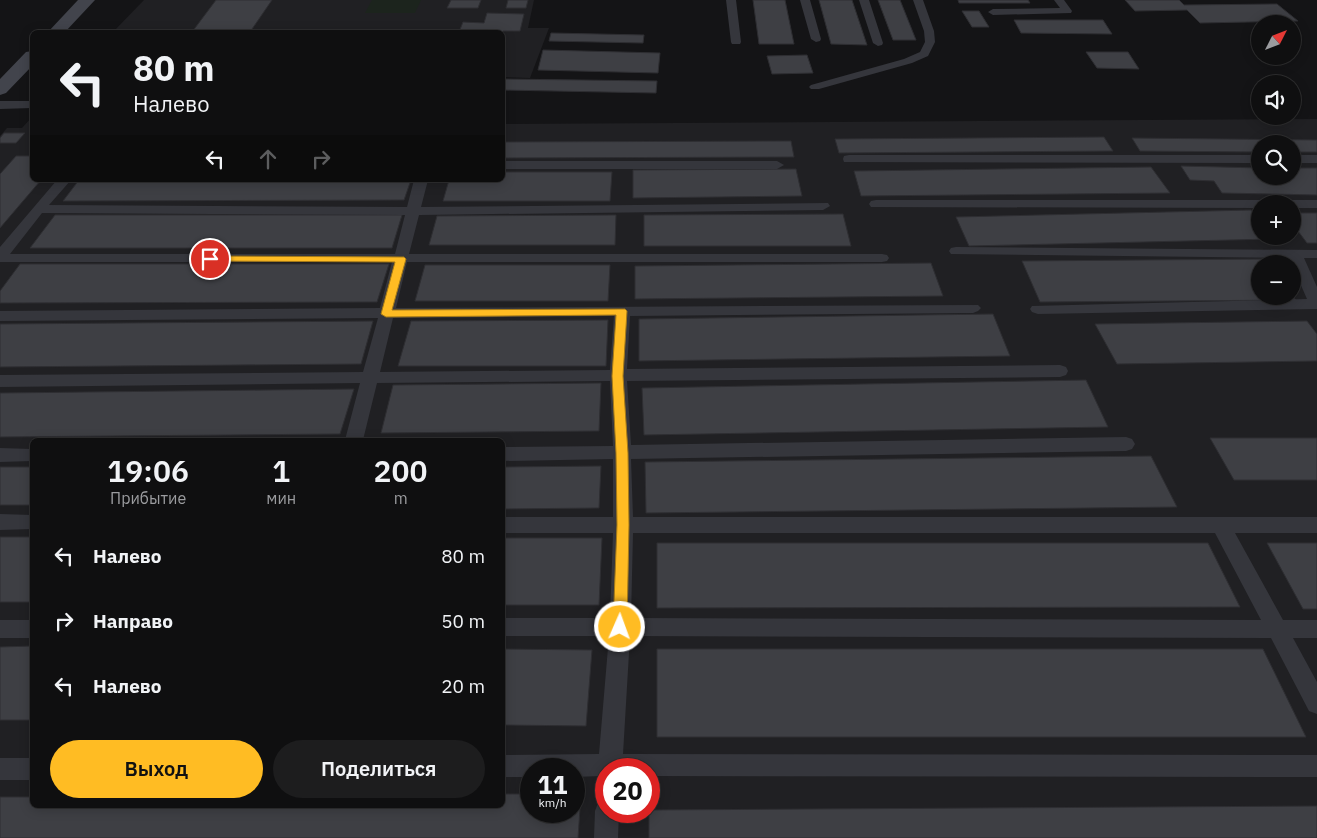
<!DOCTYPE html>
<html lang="ru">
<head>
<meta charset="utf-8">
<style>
  body { margin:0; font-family:"IBM Plex Sans",sans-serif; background:#1d1d1e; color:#f1f3f6; height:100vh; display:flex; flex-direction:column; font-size:19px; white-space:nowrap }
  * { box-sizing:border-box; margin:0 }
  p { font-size:16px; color:#9b9c9f }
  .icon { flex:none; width:28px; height:28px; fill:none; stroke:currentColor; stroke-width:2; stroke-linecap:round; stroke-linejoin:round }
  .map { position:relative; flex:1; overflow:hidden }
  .panel { position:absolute; left:30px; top:438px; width:475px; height:370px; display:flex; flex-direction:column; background:#0f0f10; border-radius:8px; box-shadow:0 2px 12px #0003,0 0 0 1px #2f2f30 }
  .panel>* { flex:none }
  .top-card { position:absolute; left:30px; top:30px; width:475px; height:152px; border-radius:8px; box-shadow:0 2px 12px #0003,0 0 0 1px #2f2f30; background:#0f0f10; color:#f1f3f6; overflow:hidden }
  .needle { width:32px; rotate:48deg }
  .tools { position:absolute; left:1251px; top:15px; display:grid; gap:10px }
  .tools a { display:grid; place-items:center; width:50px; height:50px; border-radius:50%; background:#0f0f10; box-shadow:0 2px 12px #0003,0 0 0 1px #2f2f30; font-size:25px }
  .speed { position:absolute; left:520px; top:758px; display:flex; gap:10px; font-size:25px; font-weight:700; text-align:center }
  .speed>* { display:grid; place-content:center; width:65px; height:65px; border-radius:50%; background:#0f0f10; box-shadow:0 2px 12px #0003,0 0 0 1px #2f2f30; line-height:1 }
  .speed small { font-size:12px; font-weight:400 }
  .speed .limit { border:8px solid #d22; background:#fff; color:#111 }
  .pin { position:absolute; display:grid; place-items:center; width:42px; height:42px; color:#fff; margin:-21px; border:2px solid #fff; border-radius:50%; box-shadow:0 1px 5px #0007 }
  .me { position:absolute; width:55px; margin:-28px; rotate:2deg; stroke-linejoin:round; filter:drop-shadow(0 0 4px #0008) }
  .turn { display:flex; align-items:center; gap:18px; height:105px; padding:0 20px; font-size:22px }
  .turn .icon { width:65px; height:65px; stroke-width:2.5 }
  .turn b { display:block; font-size:35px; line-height:42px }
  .lanes { display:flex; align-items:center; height:48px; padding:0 20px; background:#0003; justify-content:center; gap:25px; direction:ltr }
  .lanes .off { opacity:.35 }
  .eta { display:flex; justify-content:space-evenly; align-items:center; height:85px; text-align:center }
  .eta b { font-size:30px; font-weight:600; line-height:35px }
  .primary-button { display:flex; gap:10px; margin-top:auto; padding:10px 20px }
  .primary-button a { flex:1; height:58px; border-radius:30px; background:#ffbc23; color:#111; font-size:20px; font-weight:600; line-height:58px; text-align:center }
  .primary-button a+a { background:#1d1d1e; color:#f1f3f6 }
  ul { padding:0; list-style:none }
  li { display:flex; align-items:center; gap:15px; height:65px; padding:0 20px }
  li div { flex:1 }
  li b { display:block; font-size:19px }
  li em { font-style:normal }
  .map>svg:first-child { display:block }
  .built { fill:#202023; fill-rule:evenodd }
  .green { fill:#1c241d }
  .building { fill:#3e3f44; stroke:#2e2e32 }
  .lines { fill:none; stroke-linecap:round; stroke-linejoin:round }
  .lane { fill:#35363c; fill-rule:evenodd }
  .secondary { fill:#42444c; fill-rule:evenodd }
  .route { fill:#ffbc23; stroke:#a67a17 }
</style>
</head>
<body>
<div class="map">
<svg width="1317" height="838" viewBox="0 0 1317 838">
  <rect width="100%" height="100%" fill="#141416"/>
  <path class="built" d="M144 0H534L528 28H549L530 78 503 77 502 32H113Z
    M32 117V180H502L503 124 1317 119V838H0V136L7 128H22ZM1260 144H1292V176H1260ZM1260 204H1292V236H1260ZM1260 264H1292V296H1260ZM32 440H502V805H32ZM531 769H574V811H531ZM606 769H649V811H606Z"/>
  <path class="green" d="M372 0H421L415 13H365Z"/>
  <path class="building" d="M216 0H272L250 32H192Z
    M451 0H481L478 8H447Z
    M508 0H528L526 8H506Z
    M753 0H785L794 44H759Z
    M819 0H852L867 45 831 44Z
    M878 0H900L916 40H893Z
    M958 0H1028L1030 3H959Z
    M1125 0H1179L1184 5 1277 4 1298 21 1200 23 1187 10 1135 11Z
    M962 11H979L989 27H972Z
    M487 13 524 14 520 31H503L502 33 459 32 463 22 484 23Z
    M1014 20H1103L1112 34 1021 33Z
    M551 33 644 35 643 43 549 41Z
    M543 50 660 53 658 73 538 70Z
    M1086 52H1128L1139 69 1097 68Z
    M807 55 813 73 772 74 767 56Z
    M502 79 657 81 656 93 502 90Z
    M4 133H25L16 143H0V138Z
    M1104 137 1113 151 839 153 835 139Z
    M1132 138 1317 140V152H1292V144H1260V152L1140 151Z
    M791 141 794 157 502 158V142Z
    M16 156H32V180H41L0 228V174Z
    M1181 166 1260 168V176H1292V168H1317V195L1222 193 1214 181 1190 180Z
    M1151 167 1170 193 861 196 854 171Z
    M796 169 802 196 633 198V170Z
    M502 172H612L610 201H443L449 180H502Z
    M79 180H411L404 200 63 201Z
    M1251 210 1260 221V236H1272L1275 239 969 246 956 217Z
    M1292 213H1317V243H1307L1292 223Z
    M843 214 851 246H644V215Z
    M55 215H402L392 248H30Z
    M616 215 615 245H429L437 216Z
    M1265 259 1268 264H1260V296H1292L1296 300 1040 302 1022 261Z
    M931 263 943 296 635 299V266Z
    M20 264H389L377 302 0 303V291Z
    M425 265H610L608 301H415Z
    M993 314 1010 356 639 361V319Z
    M608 320 606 366H398L411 321Z
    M373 321 361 364 0 367V324Z
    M1307 321 1317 334V361L1117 364 1095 324Z
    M1086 380 1108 427 644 435 642 388Z
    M601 383 599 431 381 433 393 385Z
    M354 389 340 434 0 437V393Z
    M1210 438H1317V480H1234Z
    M1151 456 1177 507 646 513 645 462Z
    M601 466 599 508 502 509V467Z
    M0 467H32V505H0Z
    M0 537H32V602H0Z
    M502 538H602L599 605H502Z
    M657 543H1208L1240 607 657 608Z
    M1267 543H1317V609H1303Z
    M32 646V720H0V647Z
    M502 649 592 650 586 726 502 725Z
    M657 649H1263L1306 737H657Z
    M502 794H531V811H574V794H581L578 838H0V797H32V805H502Z
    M1317 806V838H649V810Z"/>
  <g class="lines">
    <path class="lane" d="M726 0H736L741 42 740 44H732L731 42Z
      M800 0H810L821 39 820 41 816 42 811 39Z
      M859 0H869L883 43 882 45 878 46 873 43Z
      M913 0H923L934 31 935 42 928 56 912 63 819 89H811L809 87 811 85 904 59 920 52 925 42 924 31Z
      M1054 0H1064L1072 11 1071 13 993 15 988 12 993 9 1060 8Z
      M0 101H32V108L0 109Z
      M849 155H1260V163L844 162 843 159 844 156Z
      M1292 155H1317V163H1292Z
      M502 161H777L784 165 777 169H502Z
      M57 180H71L49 205 407 207 414 180H428L421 207 828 203 830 206 823 210 419 215 409 254H882L887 255 889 258 887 261 882 262H407L396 308 978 305 981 308 978 311 973 313 630 316 627 369 1060 365 1066 367 1068 371 1066 375 1060 377 627 381 631 445 1126 437 1132 439 1135 444 1132 449 1126 451 631 459 633 517H1317V533H1235L1283 620H1317V638H1293L1317 682V714L1309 711 1271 638 630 636 623 754 1317 755V777L649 776V769H606V779L601 776 574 777V769H531V777H502V755L599 754 609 636H502V618H610L613 533H502V517H613V459L502 461V447L613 446 610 381 377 383 363 440H345L360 383 0 387V375L363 372 378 318 0 321V311L380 308 392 262H0V247ZM42 213 405 215 395 254H10ZM614 316 610 370 380 372 393 318ZM633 533H1215L1261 620 631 618Z
      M876 200H1317V208H1292V204H1260V208L871 207 869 204 871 201Z
      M956 247 1317 250V258H1304L1317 287V309L1038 314 1032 312 1030 309 1032 306 1307 299 1289 258 951 254 949 251 951 248Z
      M0 448 32 449V461L0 462Z
      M0 514 32 515V529L0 530Z
      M0 620H32V638H0Z
      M0 758H32V780H0Z
      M606 799V811H619L618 838H594L595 811 598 803Z"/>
    <path class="secondary" d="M78 0H95L65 32H48Z
      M32 51V66L6 93 0 95V79L26 52Z"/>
  </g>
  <path class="route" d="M210 256 404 257 406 259 392 310 625 309 627 311 623 376 628 453 629 525 627 627 625 632 620 633 615 632 613 627 617 525 616 453 612 376 616 315 386 317 381 314 395 262 207 261 205 259Z"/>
</svg>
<div class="tools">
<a><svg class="needle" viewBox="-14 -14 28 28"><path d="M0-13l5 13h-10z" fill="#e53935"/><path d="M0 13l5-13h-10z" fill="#9b9c9f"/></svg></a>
<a><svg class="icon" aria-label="sound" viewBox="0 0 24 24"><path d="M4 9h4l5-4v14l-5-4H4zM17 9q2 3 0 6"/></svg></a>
<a><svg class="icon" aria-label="search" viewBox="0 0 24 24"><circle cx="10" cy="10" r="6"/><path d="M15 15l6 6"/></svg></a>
<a>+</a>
<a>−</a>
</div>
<div class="speed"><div>11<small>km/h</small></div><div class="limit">20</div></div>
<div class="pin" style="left:210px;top:259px;background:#d93025"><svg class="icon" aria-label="arrive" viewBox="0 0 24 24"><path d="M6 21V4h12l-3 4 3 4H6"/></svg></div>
<svg class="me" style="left:620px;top:627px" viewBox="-20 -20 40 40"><circle r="17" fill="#ffbc23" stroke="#fff" stroke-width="3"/><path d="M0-11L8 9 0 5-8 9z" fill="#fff"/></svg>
<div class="top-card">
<div class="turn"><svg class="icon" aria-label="left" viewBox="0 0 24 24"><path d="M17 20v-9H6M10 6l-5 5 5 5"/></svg><div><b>80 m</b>Налево</div></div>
<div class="lanes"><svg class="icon" aria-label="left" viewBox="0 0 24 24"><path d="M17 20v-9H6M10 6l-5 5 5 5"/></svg><svg class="icon off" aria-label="ahead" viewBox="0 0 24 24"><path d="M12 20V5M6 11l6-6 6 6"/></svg><svg class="icon off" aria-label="right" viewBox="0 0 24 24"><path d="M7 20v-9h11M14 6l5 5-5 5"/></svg></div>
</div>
<section class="panel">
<div class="eta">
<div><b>19:06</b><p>Прибытие</p></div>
<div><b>1</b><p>мин</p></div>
<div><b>200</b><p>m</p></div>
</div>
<ul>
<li><svg class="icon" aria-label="left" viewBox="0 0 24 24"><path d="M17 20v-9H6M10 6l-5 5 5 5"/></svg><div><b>Налево</b></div><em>80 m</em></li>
<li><svg class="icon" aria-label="right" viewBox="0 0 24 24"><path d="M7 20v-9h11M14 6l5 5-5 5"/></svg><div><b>Направо</b></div><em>50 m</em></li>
<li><svg class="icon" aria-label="left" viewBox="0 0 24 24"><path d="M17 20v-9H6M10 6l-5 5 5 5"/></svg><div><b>Налево</b></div><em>20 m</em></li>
</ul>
<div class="primary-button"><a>Выход</a><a>Поделиться</a></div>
</section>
</div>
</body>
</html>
